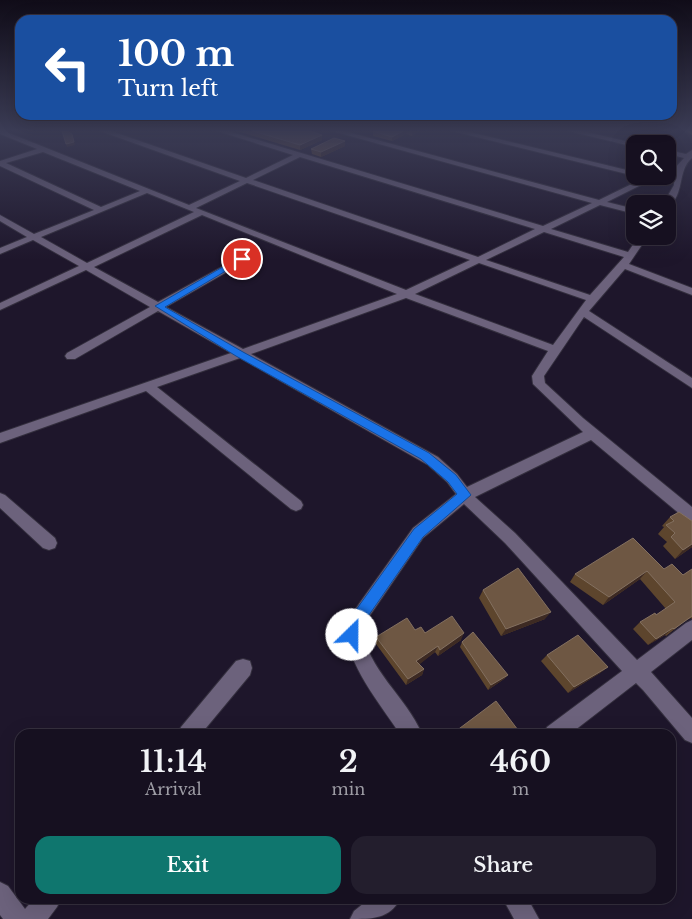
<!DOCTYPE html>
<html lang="en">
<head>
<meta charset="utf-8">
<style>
  body { margin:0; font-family:"Libre Baskerville",serif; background:#231e2d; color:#f1f3f6; height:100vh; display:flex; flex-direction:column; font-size:19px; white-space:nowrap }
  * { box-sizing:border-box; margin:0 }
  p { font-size:16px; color:#9e9da5 }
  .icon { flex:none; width:28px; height:28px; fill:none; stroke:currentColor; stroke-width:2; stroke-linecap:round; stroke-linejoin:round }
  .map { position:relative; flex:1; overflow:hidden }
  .details { position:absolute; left:15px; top:729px; width:661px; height:175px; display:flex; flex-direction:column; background:#161020; border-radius:15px; box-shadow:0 5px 20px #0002,0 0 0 1px #35303e }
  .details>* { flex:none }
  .banner { position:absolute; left:15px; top:15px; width:662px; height:105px; border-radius:15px; box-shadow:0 5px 20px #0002,0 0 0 1px #35303e; background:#1a4fa0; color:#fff; overflow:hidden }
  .controls { position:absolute; left:626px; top:135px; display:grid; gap:10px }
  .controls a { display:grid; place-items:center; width:50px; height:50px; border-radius:10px; background:#161020; box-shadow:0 5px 20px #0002,0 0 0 1px #35303e; font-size:25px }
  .pin { position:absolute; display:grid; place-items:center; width:42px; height:42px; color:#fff; margin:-21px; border:2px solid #fff; border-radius:50%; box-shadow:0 1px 5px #0007 }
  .me { position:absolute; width:55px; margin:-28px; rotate:23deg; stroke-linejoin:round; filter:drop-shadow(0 0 4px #0008) }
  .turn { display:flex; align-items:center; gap:18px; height:105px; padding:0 20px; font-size:22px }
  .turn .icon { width:65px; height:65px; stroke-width:2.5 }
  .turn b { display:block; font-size:35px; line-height:42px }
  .eta { display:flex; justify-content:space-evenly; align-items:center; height:85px; text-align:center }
  .eta b { font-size:30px; font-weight:600; line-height:35px }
  .button { display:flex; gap:10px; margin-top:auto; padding:10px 20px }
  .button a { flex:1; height:58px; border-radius:15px; background:#0f766e; color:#fff; font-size:20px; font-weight:600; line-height:58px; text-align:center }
  .button a+a { background:#231e2d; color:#f1f3f6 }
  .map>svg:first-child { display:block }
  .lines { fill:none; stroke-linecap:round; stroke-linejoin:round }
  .minor-casing { stroke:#332e3d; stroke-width:2 }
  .major-casing { stroke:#332e3d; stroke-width:2 }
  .minor { fill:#6c627c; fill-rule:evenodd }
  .major { fill:#917857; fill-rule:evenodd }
  .wall { fill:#5d452d }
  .shaded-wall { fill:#3d2a23 }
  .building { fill:#6e5743; stroke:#837060 }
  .route { fill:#1a73e8; stroke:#114b97 }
</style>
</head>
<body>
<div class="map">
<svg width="692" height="919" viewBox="0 0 692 919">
  <rect width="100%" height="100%" fill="#1e162b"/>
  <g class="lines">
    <defs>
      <path id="minor" d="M0 131H4L189 205 240 181 100 131H111L246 178 293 155 217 131H228L543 226 592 203 332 131H344L599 200 648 176H659L607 202 635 209V214L600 205 551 229 628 252 639 236H648L629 264 692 288V295L625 269 589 311 692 378V388L584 317 544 376 545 383 583 418 692 507V522L687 520 591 440 475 497 515 533 637 660 686 623 692 620V640L651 672 692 718V743L685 740 643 690 636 683 570 734H544L547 727 622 671 505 543 464 504 423 538 362 627C367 670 406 696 422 734H400C378 701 348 666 344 625L413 528 456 494 447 482 428 465 240 358 157 387 301 501 303 505 301 509 296 511 291 509 146 391 0 443V433L231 353 158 311 75 359H67L65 356 67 353 150 307 86 270 0 310V303L79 266 33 240 0 254V248L27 237 0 221V215L34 234 94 210 0 166V161L37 149 0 134ZM43 152 140 191 101 207 6 163ZM300 157 535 229 478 257 253 180ZM247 183 470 260 406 290 196 208ZM147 193 194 212 87 263 41 237ZM202 215 397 294 243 349 166 307 246 261V257H240L158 302 94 267ZM544 232 624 257 590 295 486 260ZM479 263 586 300 553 345 415 294ZM406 298 548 351 532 376 533 384 583 432 467 487 457 474 438 457 251 354Z
        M452 131H465L635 172V176Z
        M568 131H582L638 144H635V147Z
        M668 150 686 154 692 150V158C677 170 685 196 668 206V204H663L674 185 675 168 684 158 668 154Z
        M0 493 5 495 55 538 57 543 55 548 49 550 43 548 0 508Z
        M243 659 250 661 252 668 250 675 201 734H178L181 727 236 661Z
        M0 882 8 886 25 909 34 899H61L57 907 48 919H3L0 915Z
        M369 899H400C390 919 372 919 350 919L354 911Z
        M503 899H528L539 919H514Z"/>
      <path id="major" d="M686 131H692V135Z"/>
    </defs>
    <use href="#minor" class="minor-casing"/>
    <use href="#major" class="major-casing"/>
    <use href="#minor" class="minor"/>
    <use href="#major" class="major"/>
  </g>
  <path class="wall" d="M237 131H310L322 140 300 150Z
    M369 131H419L412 136 406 134 392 141 373 136V132Z
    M345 146 321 157 312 154 311 149Z
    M670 517 692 521V547L675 559 663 546 667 542 658 534 664 527 662 526Z
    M664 569 683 575 692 569V619L691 618 685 621 666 636 665 635 648 645 633 629 640 622 656 615 666 609 640 579 603 605 570 582 575 574Z
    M483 590 545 619 501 636 479 598Z
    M415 630 461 640 438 656 435 652 419 664 424 669 422 675 406 685 376 644V637Z
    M462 642 508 675 504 679 488 690 460 647Z
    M547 655 608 667 600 673 568 693 541 661Z"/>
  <path class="shaded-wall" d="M403 131H407L406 134 392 141V137Z
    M412 131H419L412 136Z
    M72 134 75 145 67 147 66 144Z
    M322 135V140L300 150V145Z
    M345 141V146L321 157V152Z
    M692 544V547L675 559 683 550Z
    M647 571 640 579 603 605 609 597Z
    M551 612 545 619 501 636 506 629Z
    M673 628 665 635 648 645 656 639Z
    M464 633 461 640 438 656 440 650Z
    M438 646 435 652 415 668 416 661Z
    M608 667 600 673 568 693 574 687Z
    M424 669 422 675 406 685 408 679Z
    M508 675 504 679 488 690 491 685Z"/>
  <path class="building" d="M62 131H67L72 134 74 142 66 144Z
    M253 131H310L322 135 300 145Z
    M373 131H403L392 137Z
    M334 138 345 141 321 152 311 149Z
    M679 512 692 521V544L683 550 671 537 675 533 666 525 674 521 670 517Z
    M633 538 664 569 672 564 683 575 692 569V616L674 629 673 628 656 639 640 622 655 613 656 615 675 602 647 571 609 597 575 574Z
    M518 568 551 612 506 629 483 590Z
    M452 616 464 633 440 650 438 646 416 661 424 669 408 679 376 637 407 618 415 630 421 627 425 633Z
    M473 632 508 675 491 685 462 642Z
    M578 635 608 667 574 687 547 655Z
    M496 701 521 734H452Z"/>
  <linearGradient id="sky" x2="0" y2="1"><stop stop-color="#100c18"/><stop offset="0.5" stop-color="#3b3c55"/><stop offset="1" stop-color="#3b3c55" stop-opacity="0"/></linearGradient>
  <rect width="692" height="260" fill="url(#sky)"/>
  <path class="route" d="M240 257 246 259 165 307 243 352 429 453 456 475 471 495 423 537 360 628 357 640 352 643 347 640 345 635 348 621 414 529 457 494 448 482 421 459 236 356 155 306Z"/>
</svg>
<div class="controls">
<a><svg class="icon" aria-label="search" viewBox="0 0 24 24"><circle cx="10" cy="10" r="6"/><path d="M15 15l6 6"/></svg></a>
<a><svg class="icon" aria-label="layers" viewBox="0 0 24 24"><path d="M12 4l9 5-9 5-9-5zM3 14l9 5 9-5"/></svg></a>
</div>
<div class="pin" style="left:242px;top:259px;background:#d93025"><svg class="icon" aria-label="arrive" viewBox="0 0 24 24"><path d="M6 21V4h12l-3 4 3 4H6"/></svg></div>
<svg class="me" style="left:352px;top:635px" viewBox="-20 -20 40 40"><circle r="19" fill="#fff"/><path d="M0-13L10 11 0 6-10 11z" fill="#1a73e8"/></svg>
<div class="banner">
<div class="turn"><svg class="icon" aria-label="left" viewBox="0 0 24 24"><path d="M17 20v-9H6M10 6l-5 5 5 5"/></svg><div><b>100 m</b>Turn left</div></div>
</div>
<section class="details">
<div class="eta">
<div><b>11:14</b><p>Arrival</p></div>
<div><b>2</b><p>min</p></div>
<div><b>460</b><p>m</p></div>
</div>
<div class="button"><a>Exit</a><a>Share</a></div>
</section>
</div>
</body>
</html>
